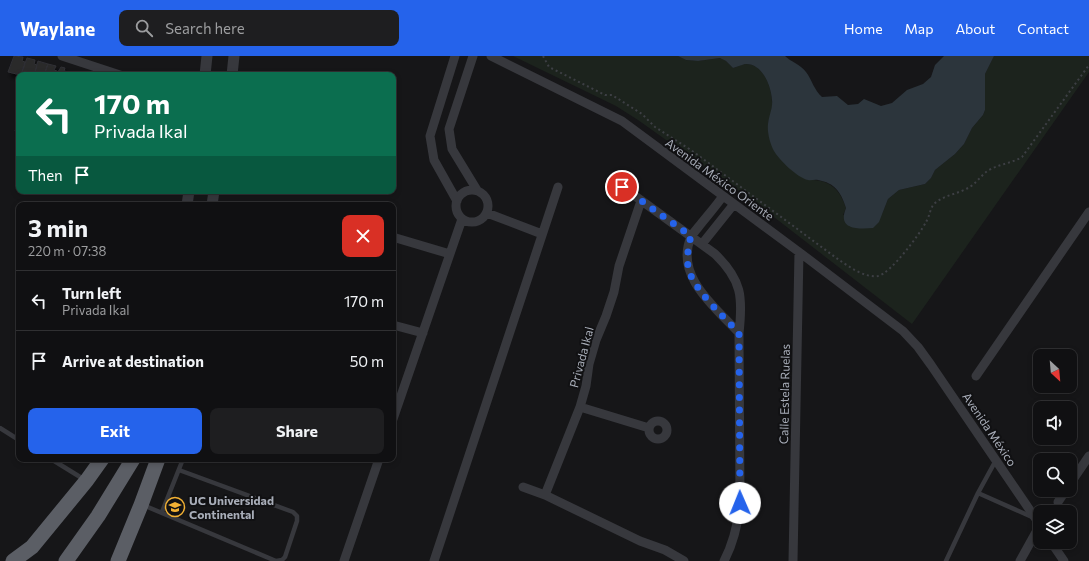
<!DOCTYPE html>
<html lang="en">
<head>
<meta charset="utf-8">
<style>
  body { margin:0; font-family:Commissioner,sans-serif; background:#1e1e20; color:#f1f3f6; height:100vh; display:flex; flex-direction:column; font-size:15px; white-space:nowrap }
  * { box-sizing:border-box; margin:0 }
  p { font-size:13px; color:#9c9d9f }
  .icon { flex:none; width:22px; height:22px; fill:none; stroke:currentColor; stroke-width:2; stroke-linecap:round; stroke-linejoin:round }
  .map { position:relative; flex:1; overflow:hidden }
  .drawer { position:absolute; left:16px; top:146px; width:380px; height:260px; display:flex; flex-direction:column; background:#101012; border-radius:8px; box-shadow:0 2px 6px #0003,0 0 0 1px #303032 }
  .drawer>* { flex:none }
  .banner { position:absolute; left:16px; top:16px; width:380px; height:122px; border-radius:8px; box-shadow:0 2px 6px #0003,0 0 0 1px #303032; background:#0b6e4f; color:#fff; overflow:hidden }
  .needle { width:26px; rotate:154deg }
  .tools { position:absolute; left:1033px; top:293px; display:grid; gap:8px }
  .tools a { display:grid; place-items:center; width:44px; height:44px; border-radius:8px; background:#101012; box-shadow:0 2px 6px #0003,0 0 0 1px #303032; font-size:20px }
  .pin { position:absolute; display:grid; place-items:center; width:34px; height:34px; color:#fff; margin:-17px; border:2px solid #fff; border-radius:50%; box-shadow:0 1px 4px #0007 }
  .me { position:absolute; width:44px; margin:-22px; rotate:359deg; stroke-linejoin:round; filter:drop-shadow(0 0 3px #0008) }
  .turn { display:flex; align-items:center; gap:14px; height:84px; padding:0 12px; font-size:18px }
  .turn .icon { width:52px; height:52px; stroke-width:2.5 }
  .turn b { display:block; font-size:28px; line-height:34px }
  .then { display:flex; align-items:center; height:38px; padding:0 12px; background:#0003; gap:8px; font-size:15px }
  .round { display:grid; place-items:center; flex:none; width:42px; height:42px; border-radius:8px; background:#1e1e20 }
  .summary { display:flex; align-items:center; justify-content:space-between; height:68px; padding:0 12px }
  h1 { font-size:24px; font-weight:700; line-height:30px }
  .cta { display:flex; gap:8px; margin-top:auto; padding:8px 12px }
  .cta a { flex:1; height:46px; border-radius:8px; background:#2563eb; color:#fff; font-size:16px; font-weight:700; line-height:46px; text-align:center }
  .cta a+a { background:#1e1e20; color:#f1f3f6 }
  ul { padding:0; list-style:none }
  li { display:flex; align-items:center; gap:12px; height:60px; padding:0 12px; border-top:1px solid #303032 }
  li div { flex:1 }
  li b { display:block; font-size:15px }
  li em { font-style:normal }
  header { display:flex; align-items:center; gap:24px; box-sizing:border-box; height:56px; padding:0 20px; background:#2563eb; color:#fff }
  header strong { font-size:19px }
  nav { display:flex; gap:22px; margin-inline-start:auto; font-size:14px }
  .search { width:280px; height:36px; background:#1e1e20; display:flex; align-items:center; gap:10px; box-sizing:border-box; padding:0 14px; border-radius:8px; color:#9c9d9f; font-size:15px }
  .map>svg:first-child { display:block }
  .green { fill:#1c231d }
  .water { fill:#2c353c }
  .building { fill:#29292c; stroke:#303034; filter:url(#shadow) }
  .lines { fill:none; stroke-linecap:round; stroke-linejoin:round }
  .path { stroke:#3d3f44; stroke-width:2; stroke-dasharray:2 3; stroke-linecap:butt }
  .service { stroke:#37383d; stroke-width:4.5 }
  .minor { stroke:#37383d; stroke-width:9 }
  .tertiary { stroke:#37383d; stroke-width:11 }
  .trunk { stroke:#5b5e65; stroke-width:15 }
  .route { stroke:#2563eb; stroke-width:7; stroke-dasharray:0 12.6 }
  .labels { text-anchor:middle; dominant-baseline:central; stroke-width:4; stroke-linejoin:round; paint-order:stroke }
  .street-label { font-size:12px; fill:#a8adb8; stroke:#111113 }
  .poi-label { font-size:12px; font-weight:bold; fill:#a8adb8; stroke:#111113; text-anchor:start }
</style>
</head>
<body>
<header>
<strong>Waylane</strong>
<div class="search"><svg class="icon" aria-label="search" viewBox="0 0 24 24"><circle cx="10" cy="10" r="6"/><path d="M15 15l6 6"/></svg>Search here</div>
<nav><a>Home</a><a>Map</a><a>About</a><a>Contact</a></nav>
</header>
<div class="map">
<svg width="1089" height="505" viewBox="0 0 1089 505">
  <defs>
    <filter id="shadow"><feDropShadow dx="2.5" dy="4.5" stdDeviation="2" flood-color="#0009"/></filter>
  </defs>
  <rect width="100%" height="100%" fill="#161618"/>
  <path class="green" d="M513 0H678L686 4 698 5 720 2 726 5 733 12C737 11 741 8 745 8 763 7 772 31 772 46 773 53 770 60 768 67L808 124C829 123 840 133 846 152L843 159 882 158 888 143 899 134 925 128 931 122 935 114 955 98 964 88 972 72 983 59 985 54V18L994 0H1089V16L912 268 770 158 638 64 616 50Z"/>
  <path class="water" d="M678 0H785C791 6 800 8 806 16 812 24 814 34 822 41L837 40 848 49 858 48 864 43 881 50 892 47 907 34 923 28 931 21 935 9 944 0H994L985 18V54L983 59 972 72 964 88 955 98 935 114 931 122 925 128 899 134 888 143 879 166 873 172C858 173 837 174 846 152 841 136 835 127 818 124 815 123 811 125 808 124 798 122 779 104 774 95 770 88 767 76 768 68 769 59 773 52 772 44 771 29 762 7 745 8 741 9 737 11 733 12L726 5 720 2 698 5 686 4Z"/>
  <path class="building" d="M14 0 23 1 22 5 25 6 21 19 8 16Z
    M27 2 35 4 34 8 37 9 34 19H21Z
    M38 5 48 8 44 19H34Z
    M48 8 56 10 54 14 57 15 56 19H44Z
    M61 11 65 12 64 15 69 16 68 19H56Z
    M19 64V77L15 75Z"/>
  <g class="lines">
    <path class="path" d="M543 0 549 11 605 39H612L642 58 655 71 691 94 839 204C850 211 864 222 878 220 890 218 920 178 926 166 930 160 930 151 935 147 945 139 957 138 968 132 976 128 981 119 989 114 1000 108 1012 107 1022 101L1089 9"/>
    <path class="service" d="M0 372 19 384
      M51 403 85 424
      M978 437 1032 461
      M143 449 276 505 282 504 285 501 297 465V460L293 456 179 414
      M162 456 183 403
      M946 505 978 437 996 404"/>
    <path class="minor" d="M62 0 120 19
      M455 0 430 80 434 104 457 145
      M473 0 449 73 452 93 477 134
      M491 0 622 65 799 196 903 275 918 291 931 309 1040 469
      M613 124 715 198C742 224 743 241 739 277L740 447C738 468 734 486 724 505
      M456 150a16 16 0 1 1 32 0a16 16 0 1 1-32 0Z
      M723 140C716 150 708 159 700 169 697 173 693 177 691 181 674 220 716 252 739 277
      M487 157 542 178
      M396 182 450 198
      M702 188 734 148
      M393 269 423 277
      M976 320 1089 156
      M580 351 649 372
      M393 363 462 163
      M649 374a9 9 0 1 1 18 0a9 9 0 1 1-18 0Z
      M1070 428 1089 400
      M523 431 545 439 640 485 665 494 684 505
      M545 439 580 351 586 330 589 308 596 284 606 260 614 236 619 210 641 145
      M1058 446 1066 434
      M1051 486 1064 505
      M344 505 379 403
      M434 505 558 131
      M793 505 799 196
      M1020 505 1040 469"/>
    <path class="tertiary" d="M205 19 207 0
      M232 19 234 0
      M187 149 189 135
      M212 149 214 135"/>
    <path class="trunk" d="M13 505 32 491 87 424 102 403
      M66 505 98 460 133 403
      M118 505 141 449 158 403"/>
  </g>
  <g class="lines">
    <path class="route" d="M622 131 691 180C688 190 687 201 688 211 692 232 724 261 739 277L740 447"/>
  </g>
  <defs>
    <symbol id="university-ring" viewBox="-11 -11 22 22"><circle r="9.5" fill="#111113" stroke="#f2b134" stroke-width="1.5"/><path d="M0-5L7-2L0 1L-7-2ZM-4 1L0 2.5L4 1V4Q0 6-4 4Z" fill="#f2b134"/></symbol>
  </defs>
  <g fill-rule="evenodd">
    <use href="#university-ring" x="164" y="440" width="22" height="22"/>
  </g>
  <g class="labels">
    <g class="street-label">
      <text transform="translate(720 123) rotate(36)">Avenida México Oriente</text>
      <text transform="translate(581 301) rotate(-75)">Privada Ikal</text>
      <text transform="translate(784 338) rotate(-89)">Calle Estela Ruelas</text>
      <text transform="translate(990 373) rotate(56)">Avenida México</text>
    </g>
    <g class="poi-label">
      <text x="189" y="444">UC Universidad<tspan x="189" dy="14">Continental</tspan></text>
    </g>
  </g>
</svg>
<div class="tools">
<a><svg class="needle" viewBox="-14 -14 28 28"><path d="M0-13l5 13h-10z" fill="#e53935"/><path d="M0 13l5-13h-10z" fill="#9c9d9f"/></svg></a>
<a><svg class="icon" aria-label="sound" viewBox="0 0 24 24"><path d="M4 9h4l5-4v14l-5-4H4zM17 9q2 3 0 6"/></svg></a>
<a><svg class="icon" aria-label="search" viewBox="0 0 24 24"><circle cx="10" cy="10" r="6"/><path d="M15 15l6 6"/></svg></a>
<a><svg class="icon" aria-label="layers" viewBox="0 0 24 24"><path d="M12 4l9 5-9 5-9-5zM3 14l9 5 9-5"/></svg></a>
</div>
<div class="pin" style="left:622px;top:131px;background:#d93025"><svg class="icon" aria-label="arrive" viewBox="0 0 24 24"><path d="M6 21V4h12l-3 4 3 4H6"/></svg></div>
<svg class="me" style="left:740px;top:447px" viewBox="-20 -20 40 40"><circle r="19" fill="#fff"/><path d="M0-13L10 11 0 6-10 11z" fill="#2563eb"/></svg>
<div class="banner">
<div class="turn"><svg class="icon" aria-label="left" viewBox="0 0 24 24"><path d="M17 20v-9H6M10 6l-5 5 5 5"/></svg><div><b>170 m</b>Privada Ikal</div></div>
<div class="then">Then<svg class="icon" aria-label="arrive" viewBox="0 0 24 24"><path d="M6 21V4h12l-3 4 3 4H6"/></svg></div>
</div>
<section class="drawer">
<div class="summary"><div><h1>3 min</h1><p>220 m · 07:38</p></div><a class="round" style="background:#d93025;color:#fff"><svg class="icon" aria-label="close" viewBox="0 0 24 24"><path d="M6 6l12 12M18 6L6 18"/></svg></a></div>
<ul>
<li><svg class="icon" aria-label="left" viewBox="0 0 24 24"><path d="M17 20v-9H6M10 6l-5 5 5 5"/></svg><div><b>Turn left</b><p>Privada Ikal</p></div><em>170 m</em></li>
<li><svg class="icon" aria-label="arrive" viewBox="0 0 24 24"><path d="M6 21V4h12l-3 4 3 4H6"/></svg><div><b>Arrive at destination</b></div><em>50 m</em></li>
</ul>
<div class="cta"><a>Exit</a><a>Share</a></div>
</section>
</div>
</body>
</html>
